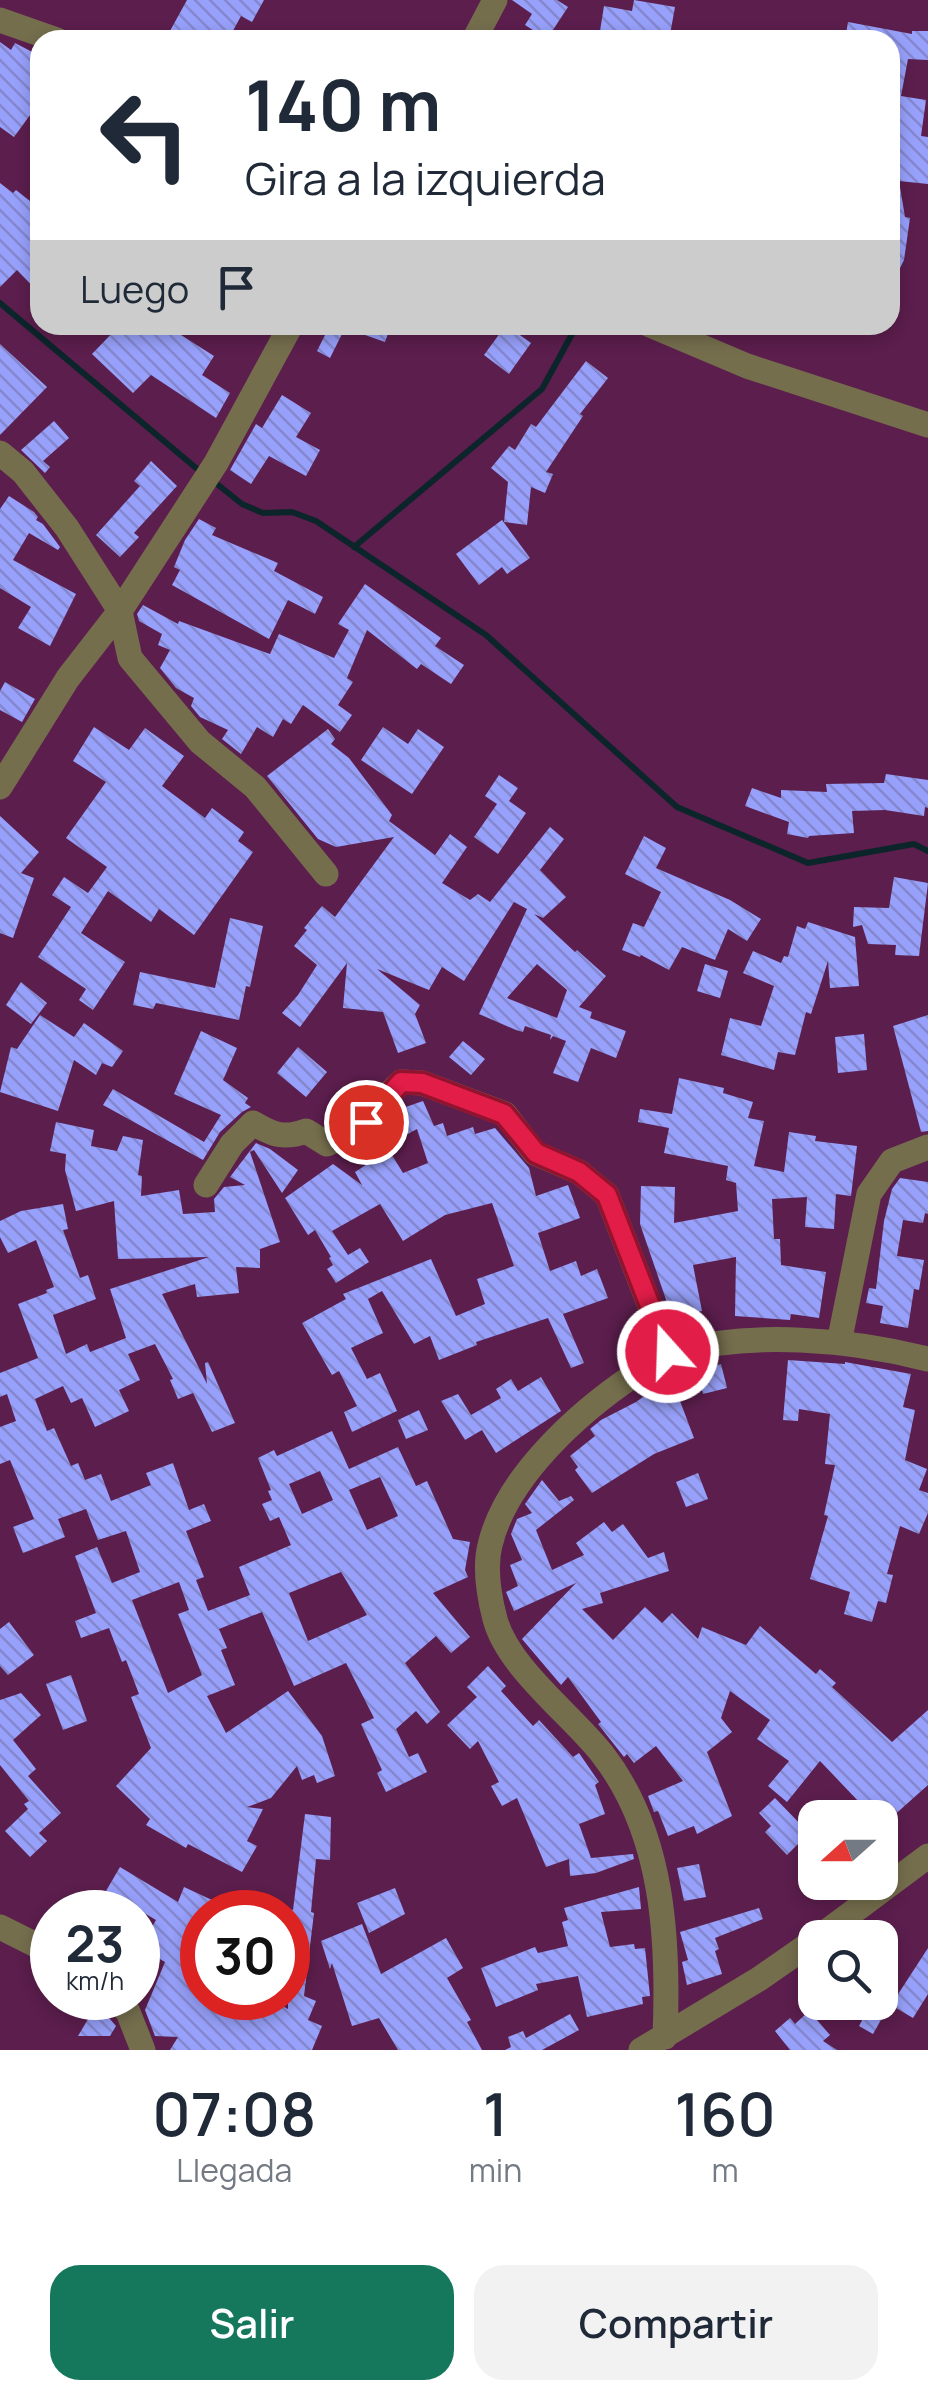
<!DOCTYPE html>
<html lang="es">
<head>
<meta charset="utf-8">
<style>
  body { margin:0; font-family:Manrope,sans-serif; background:#f2f2f3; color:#1f2937; height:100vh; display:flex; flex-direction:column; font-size:38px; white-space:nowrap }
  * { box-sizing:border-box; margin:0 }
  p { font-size:32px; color:#747a83 }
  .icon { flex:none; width:55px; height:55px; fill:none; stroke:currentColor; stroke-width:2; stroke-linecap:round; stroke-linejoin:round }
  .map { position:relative; height:2050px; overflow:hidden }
  .side { display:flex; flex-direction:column; background:#fff; flex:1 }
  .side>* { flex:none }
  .guide { position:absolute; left:30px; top:30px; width:870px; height:305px; border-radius:30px; box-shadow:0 5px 15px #0003; background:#fff; color:#1f2937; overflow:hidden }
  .needle { width:65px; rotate:249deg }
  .controls { position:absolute; left:798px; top:1800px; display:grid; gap:20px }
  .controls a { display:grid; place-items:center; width:100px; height:100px; border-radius:20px; background:#fff; box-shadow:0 5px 15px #0003; font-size:50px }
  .speed { position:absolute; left:30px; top:1890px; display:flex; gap:20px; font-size:50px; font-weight:700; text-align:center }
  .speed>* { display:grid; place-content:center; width:130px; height:130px; border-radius:50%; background:#fff; box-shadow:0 5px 15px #0003; line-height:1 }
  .speed small { font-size:25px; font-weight:400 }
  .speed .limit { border:15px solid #d22; background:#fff; color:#111 }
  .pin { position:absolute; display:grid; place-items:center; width:85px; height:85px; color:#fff; margin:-42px; border:5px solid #fff; border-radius:50%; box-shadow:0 2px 10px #0007 }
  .me { position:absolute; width:110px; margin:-55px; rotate:340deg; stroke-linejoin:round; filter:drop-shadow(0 0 8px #0008) }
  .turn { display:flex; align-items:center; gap:35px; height:210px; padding:0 50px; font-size:45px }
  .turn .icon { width:130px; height:130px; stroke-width:2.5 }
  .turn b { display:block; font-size:70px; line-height:85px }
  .then { display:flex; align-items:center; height:95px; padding:0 50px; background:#0003; gap:20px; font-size:38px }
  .eta { display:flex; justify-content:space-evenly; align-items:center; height:170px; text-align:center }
  .eta b { font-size:60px; font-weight:600; line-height:70px }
  .action { display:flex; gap:20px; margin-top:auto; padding:20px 50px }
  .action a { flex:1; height:115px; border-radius:30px; background:#15785d; color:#fff; font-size:40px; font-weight:600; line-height:115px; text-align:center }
  .action a+a { background:#f2f2f3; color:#1f2937 }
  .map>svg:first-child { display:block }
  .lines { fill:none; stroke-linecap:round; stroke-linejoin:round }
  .stream { stroke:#0c252b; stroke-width:6 }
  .building { fill:url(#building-back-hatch); fill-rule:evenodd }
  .minor { stroke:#756e4d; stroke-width:25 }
  .route-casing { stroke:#92132f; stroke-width:25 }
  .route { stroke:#e11d48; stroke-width:18 }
</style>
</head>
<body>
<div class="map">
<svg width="928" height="2050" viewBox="0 0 928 2050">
  <defs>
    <pattern id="building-back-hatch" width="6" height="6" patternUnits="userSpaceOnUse" patternTransform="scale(2.5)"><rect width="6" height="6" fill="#97a0fa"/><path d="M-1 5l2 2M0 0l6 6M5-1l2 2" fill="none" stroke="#8487cd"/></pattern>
  </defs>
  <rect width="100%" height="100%" fill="#5c1e4d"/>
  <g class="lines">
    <path class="stream" d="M0 303 202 473
      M212 480 242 504 263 513 292 512 316 521 486 635 677 807 808 863 914 844 928 851
      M354 547 542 389 577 325"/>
  </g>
  <path class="building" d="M187 0H264L252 22 241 16 228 40H165Z
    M512 0H557L568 7 547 39 525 25 532 14Z
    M634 0 675 7 669 40 599 37 604 6 632 11Z
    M848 22 912 34V31H928V60L908 59 901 96 926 100 921 136 928 137V184L899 181 905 217 910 218 904 260 890 288V40H845Z
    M0 42 11 50 15 43 40 56V115L33 111 14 137 0 127Z
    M0 183 13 193 16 190 40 209V294L17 270 0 287Z
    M120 325H190L181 335 214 356 202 375 230 393 216 418 151 375 133 393 92 354Z
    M330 325H391L385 342 345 328 330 358 317 351Z
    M506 325 531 343 509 374 484 355Z
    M0 344 47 387 0 435Z
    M586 361 608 378 580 414 583 416 546 472 553 474 545 493 531 487 527 525 504 522 508 482 491 468 509 446 515 450 531 424 536 427Z
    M282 395 311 413 296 437 320 450 306 476 269 456 251 484 230 470 256 424 262 428Z
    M54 421 69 438 43 461 50 467 45 473 21 450Z
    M151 461 177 486 134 533 139 537 120 557 96 535 140 486 134 481Z
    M9 496 34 512 38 517 36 520 43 524 60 547 58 550 29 533 13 560 76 594 50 646 18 628 31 607 0 588V509Z
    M199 519 216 528 212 535 278 563 274 571 323 597 315 614 288 600 269 639 172 585 180 570 174 567 185 540Z
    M502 520 530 558 507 574 502 567 479 585 456 554Z
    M365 584 441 638 435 646 464 665 451 684 421 664 417 669 367 630 347 678 353 682 338 705 352 715 340 732 303 705 291 724 283 719 273 737 257 727 241 754 222 739 228 730 200 717 191 706 194 698 176 688 160 668 170 650 158 645 162 634 139 621 137 614 143 605 178 624 179 621 270 654 279 634 334 658 349 630 338 624Z
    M5 682 35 699 22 722 0 710V691Z
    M94 727 129 750 145 728 184 756 162 786 205 818 212 808 244 832 238 841 253 852 194 935 159 909 151 922 108 891 81 933 125 962 93 1010 79 1000 86 989 38 957 71 907 52 895 64 877 88 893 107 867 66 838 106 782 73 761Z
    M383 727 408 744 418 729 444 747 412 794 361 760Z
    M328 729 335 739 331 744 349 758 392 815 389 821 435 855 450 834 467 847 442 883 470 900 478 894 490 902 550 827 564 839 540 870 566 897 543 918 534 914 575 952 577 950 606 976 579 1007 592 1012 590 1018 626 1031 616 1058 591 1048 578 1082 553 1073 566 1041 553 1036 550 1040 551 1035 525 1026 523 1032 516 1030 479 1014 527 909 514 902 464 981 442 967 429 990 377 969 420 1005 415 1014 426 1043 398 1053 383 1012 343 1008 347 963 300 1027 282 1013 298 995 317 965 294 946 307 930 304 928 322 906 335 917 394 837 336 847 318 839 267 776ZM537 964 567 990 557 1018 507 998Z
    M886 774 928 780V808L925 807 924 816 885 810 852 811 854 833 809 836 808 838 787 834 789 822 745 806 752 788 781 798V790L827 792 826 784 884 783Z
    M499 775 518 788 509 801 526 813 498 854 474 837 497 804 485 796Z
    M0 816 39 852 21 873 34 878 13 938 0 933Z
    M644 836 666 848 656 868 730 900 761 919 747 941 728 929 715 960 682 947 669 970 641 955 640 957 622 950 633 923 644 927 661 892 625 874Z
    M894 877 928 883 919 956 895 955 896 945 868 944 862 925 853 927 854 907 889 908Z
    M230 918 263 926 250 987 246 986 239 1020 156 1003 153 1009 133 1005 140 972 215 988Z
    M808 922 855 937 859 986 830 988 828 961 811 1014 806 1012 795 1055 778 1052 774 1070 721 1055 730 1018 761 1026 774 986 743 973 753 951 781 963 784 956 788 957 797 926 805 929Z
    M705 964 728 971 720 998 697 991Z
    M21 982 47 1003 31 1024 6 1005Z
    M40 1015 74 1037 84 1023 123 1051 112 1067 102 1063 96 1075 74 1060 58 1111 0 1092 11 1047 17 1049Z
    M928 1015V1131L921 1132 893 1026Z
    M201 1031 237 1048 223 1080 248 1098 245 1103 251 1107 242 1112 220 1132 203 1160 103 1105 113 1089 204 1142 221 1115 174 1094Z
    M864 1034 867 1070 838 1073 835 1037Z
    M463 1041 485 1059 471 1075 449 1057Z
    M298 1047 327 1072 306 1097 277 1073Z
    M679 1078 724 1088 723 1093 753 1102 748 1118 764 1121 754 1166 784 1172 789 1132 816 1136 815 1141 857 1146 851 1196 836 1194 834 1229 805 1227 807 1197 772 1199 774 1239H780L781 1265 826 1272 819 1318 791 1314 790 1320 735 1316 736 1257 693 1265 702 1311 672 1317 640 1224 641 1186 675 1187 674 1223 738 1211 736 1183 726 1180 728 1166 664 1153 669 1128 638 1122 640 1109 672 1114Z
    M423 1101 434 1126 443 1123 447 1136 473 1127 475 1134 495 1128 529 1168 536 1196 568 1185 580 1218 538 1233 550 1271 576 1261 581 1276 597 1269 608 1298 563 1314 584 1363 571 1368 548 1318 476 1342 477 1345 439 1360 430 1336 414 1344 382 1291 368 1299 383 1333 351 1348 367 1379 380 1373 397 1411 352 1432 344 1412 357 1406 339 1371 332 1375 302 1323 346 1299 343 1294 431 1259 456 1316 485 1304 477 1279 514 1266 492 1203 445 1215 403 1241 380 1204 332 1231 348 1255 360 1248 369 1262 336 1283 327 1269 333 1265 329 1258 331 1257 315 1230 308 1235 285 1198 333 1164 362 1185 355 1172 389 1150 403 1173 428 1163 417 1129 393 1142 383 1124 399 1114 397 1110Z
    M56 1122 94 1130 91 1146 117 1151 123 1136 143 1140 138 1175 142 1176 141 1196 179 1190 183 1214 215 1212 214 1199 224 1187 245 1185 230 1177 256 1143 270 1149 298 1170 282 1193 254 1150 250 1152 280 1242 260 1249V1268L236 1267 239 1293 197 1297 195 1284 162 1294 207 1384 205 1363 208 1362 235 1423 212 1432 193 1393 178 1399 170 1380 173 1379 155 1344 128 1354 140 1380 119 1390 129 1411 95 1427 82 1398 71 1403 63 1386 35 1399 47 1431 54 1428 71 1466 78 1463 85 1480 101 1474 111 1501 151 1485 146 1473 173 1463 189 1510 204 1504 211 1521 186 1531 204 1577 196 1580 208 1611 250 1595 239 1567 291 1545 279 1517 270 1521 262 1504 272 1500 268 1491 271 1490 258 1458 274 1450 277 1456 332 1431 349 1469 398 1447 416 1486 427 1481 453 1539 470 1542 465 1570 468 1577 433 1593 470 1637 451 1653 436 1636 405 1663 440 1712 427 1724 416 1711 396 1729 409 1757 418 1753 427 1772 386 1792 377 1773 382 1770 361 1724 374 1718 346 1663 294 1686 262 1612 219 1629 227 1648 221 1650 235 1685 207 1696 226 1733 288 1691 322 1736 335 1776 317 1783 314 1775 302 1780 297 1766 271 1798 247 1807 263 1809 247 1841 257 1846 242 1872 188 1844 186 1848 146 1825 150 1819 116 1786 151 1748 131 1697 139 1694 126 1660 122 1662 109 1628 81 1638 75 1621 96 1613 75 1556 97 1547 112 1583 140 1572 126 1531 98 1540 86 1509 58 1519 65 1537 23 1553 13 1527 34 1519 10 1460 0 1464V1427L16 1421 7 1394 0 1397V1373L38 1358 18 1304 47 1293 46 1290 54 1287 36 1240 8 1253 0 1237V1221L21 1211 63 1204 68 1229 63 1230 80 1278 88 1275 96 1299 53 1315 66 1354 87 1344 90 1352 126 1338 110 1289 209 1257 118 1259 114 1201 76 1211 65 1170 66 1154 50 1151ZM320 1471 333 1500 302 1514 289 1484ZM380 1477 398 1516 367 1530 349 1490ZM341 1572 367 1615 308 1641 289 1593ZM179 1582 189 1610 178 1614 202 1675 168 1693 132 1600Z
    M900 1178 928 1182V1214L925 1213 923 1223 903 1220 897 1256 924 1260 919 1290 914 1289 908 1328 880 1323 883 1306 866 1303 869 1288 876 1289 884 1221 892 1189Z
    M788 1360 845 1364V1362L911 1374 903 1407 915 1410 905 1460 927 1469 919 1490 928 1493V1513L919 1534 900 1526 887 1574 893 1575 886 1603 878 1601 872 1622 844 1614 850 1592 810 1579 828 1516 824 1515 835 1465 825 1464 830 1414 799 1409 798 1421 783 1420Z
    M721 1364 727 1388 703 1394 697 1371Z
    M669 1372 694 1438 654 1454 592 1493 575 1470 578 1467 570 1456 595 1436 590 1429 601 1420 636 1402 650 1392 648 1385Z
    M541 1377 561 1411 496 1453 482 1430 465 1440 441 1401 458 1394 471 1415 501 1398 496 1389 511 1379 518 1391Z
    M419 1410 428 1430 406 1439 398 1420Z
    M698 1473 708 1499 686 1507 676 1482Z
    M542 1480 559 1501 571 1496 574 1500 536 1530 552 1570 584 1555 576 1543 604 1522 612 1532 623 1524 648 1558 664 1552 669 1571 600 1593 603 1603 582 1609 613 1640 645 1607 662 1623 672 1613 698 1639 702 1627 746 1645 760 1626 816 1674 820 1669 836 1683 832 1687 892 1742 928 1710V1785L891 1818H843L860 1803 820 1761 787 1802 768 1786 789 1761 757 1739 770 1720 730 1691 721 1718 732 1732 707 1752 732 1816 697 1834 694 1826 668 1836 658 1811 654 1812 648 1796 683 1781 656 1746 634 1763 627 1754 624 1757 598 1724 601 1722 568 1677 561 1685 522 1639 576 1583 514 1611 506 1592 518 1586 510 1565 522 1560 511 1534 517 1519 532 1513 525 1504Z
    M9 1622 34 1655 8 1675 0 1666V1629Z
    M488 1666 506 1686 501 1691 533 1726 539 1720 573 1757 579 1753 599 1782 595 1785 605 1814 579 1824 591 1858 633 1854 634 1859 596 1873 570 1876 569 1859 546 1867 517 1798 502 1806 491 1786 499 1782 478 1741 470 1749 447 1725 477 1697 467 1687Z
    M71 1675 87 1721 63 1730 46 1684Z
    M21 1693 41 1715 13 1740 36 1769 28 1776 61 1813 39 1833 47 1841 30 1857 5 1831 28 1809 24 1804 29 1801 0 1765V1700Z
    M775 1798 809 1833 787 1855 765 1832 771 1826 759 1813Z
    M305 1814 331 1817 330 1860 316 1859 311 1912 314 1913 304 1996 316 2001 308 2020 322 2026 312 2050H170L178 2037 155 2036 145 2010 165 1962 140 1948 156 1920 106 1891 120 1867 178 1902 184 1887 212 1900 207 1912H202V1922L193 1942 202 1946V1998H268L288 2009V1909L293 1910Z
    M699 1864 706 1897 684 1901 677 1868Z
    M639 1887 641 1909 601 1912 610 1947 634 1944 635 1949 645 1948 650 1996 642 1997 643 2004 587 2017 578 1976 536 1984 538 1990 496 2007 481 1968 535 1947 538 1953 568 1946 562 1922 568 1920 564 1908Z
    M395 1888 405 1914 369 1933 357 1903Z
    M759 1908 763 1919 715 1938 719 1949 715 1951 722 1974 687 1985 682 1962 688 1960 680 1932Z
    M362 1924 381 1974 446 1938 463 1968 447 1978 471 2020 467 2022 482 2050H398L379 2018 352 2026 332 1963 330 1969 321 1941Z
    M928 1948V1994L913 2018 891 2005Z
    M872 2002H891L873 2034 859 2026Z
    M97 2004 116 2026 110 2036H78Z
    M809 2011 830 2035 823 2041 837 2050H790L775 2031 790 2018 795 2024Z
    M570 2014 579 2030 542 2050H505L511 2047 508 2037 523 2031 526 2038Z"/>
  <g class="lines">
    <path class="minor" d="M0 20 57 40
      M474 40 495 0
      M650 325 747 366 928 425
      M0 453 23 472 67 528 120 611 130 658 200 742 255 787 326 874
      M0 787 68 678 120 611 216 463 291 325
      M206 1185 232 1144 253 1123C273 1135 284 1139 306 1131L327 1144C363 1129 374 1108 401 1082L422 1083 505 1114 535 1153 579 1172 607 1195 668 1353
      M839 1343 869 1194 892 1161 928 1147
      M0 1927 52 1953
      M818 1938 928 1856
      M115 1998 128 2012 143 2050
      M665 2037C669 1941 664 1834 603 1755 572 1715 508 1668 495 1619 489 1596 484 1569 490 1545 506 1477 579 1412 634 1375 646 1367 659 1355 673 1352 755 1331 847 1339 928 1359
      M641 2050 759 1979 815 1940"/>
  </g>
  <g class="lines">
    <defs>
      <path id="route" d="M366 1122 401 1082 422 1083 504 1114 536 1153 579 1172 607 1195 668 1352"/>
    </defs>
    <use href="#route" class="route-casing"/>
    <use href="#route" class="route"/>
  </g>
</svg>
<div class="controls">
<a><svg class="needle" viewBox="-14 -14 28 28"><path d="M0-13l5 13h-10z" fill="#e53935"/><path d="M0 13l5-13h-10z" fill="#747a83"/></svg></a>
<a><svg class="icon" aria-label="search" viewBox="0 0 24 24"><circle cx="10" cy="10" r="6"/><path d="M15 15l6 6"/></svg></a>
</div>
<div class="speed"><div>23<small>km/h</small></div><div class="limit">30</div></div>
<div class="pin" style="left:366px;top:1122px;background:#d93025"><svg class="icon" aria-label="arrive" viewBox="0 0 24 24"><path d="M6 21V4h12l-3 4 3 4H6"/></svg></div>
<svg class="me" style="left:668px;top:1352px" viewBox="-20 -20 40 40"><circle r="17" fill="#e11d48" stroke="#fff" stroke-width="3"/><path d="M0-11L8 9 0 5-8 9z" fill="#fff"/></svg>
<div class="guide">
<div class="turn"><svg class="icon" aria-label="left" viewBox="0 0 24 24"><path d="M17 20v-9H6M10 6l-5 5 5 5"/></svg><div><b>140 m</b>Gira a la izquierda</div></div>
<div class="then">Luego<svg class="icon" aria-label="arrive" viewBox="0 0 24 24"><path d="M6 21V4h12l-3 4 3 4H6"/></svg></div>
</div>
</div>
<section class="side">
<div class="eta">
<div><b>07:08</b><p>Llegada</p></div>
<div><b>1</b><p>min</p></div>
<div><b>160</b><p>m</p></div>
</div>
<div class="action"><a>Salir</a><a>Compartir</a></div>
</section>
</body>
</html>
